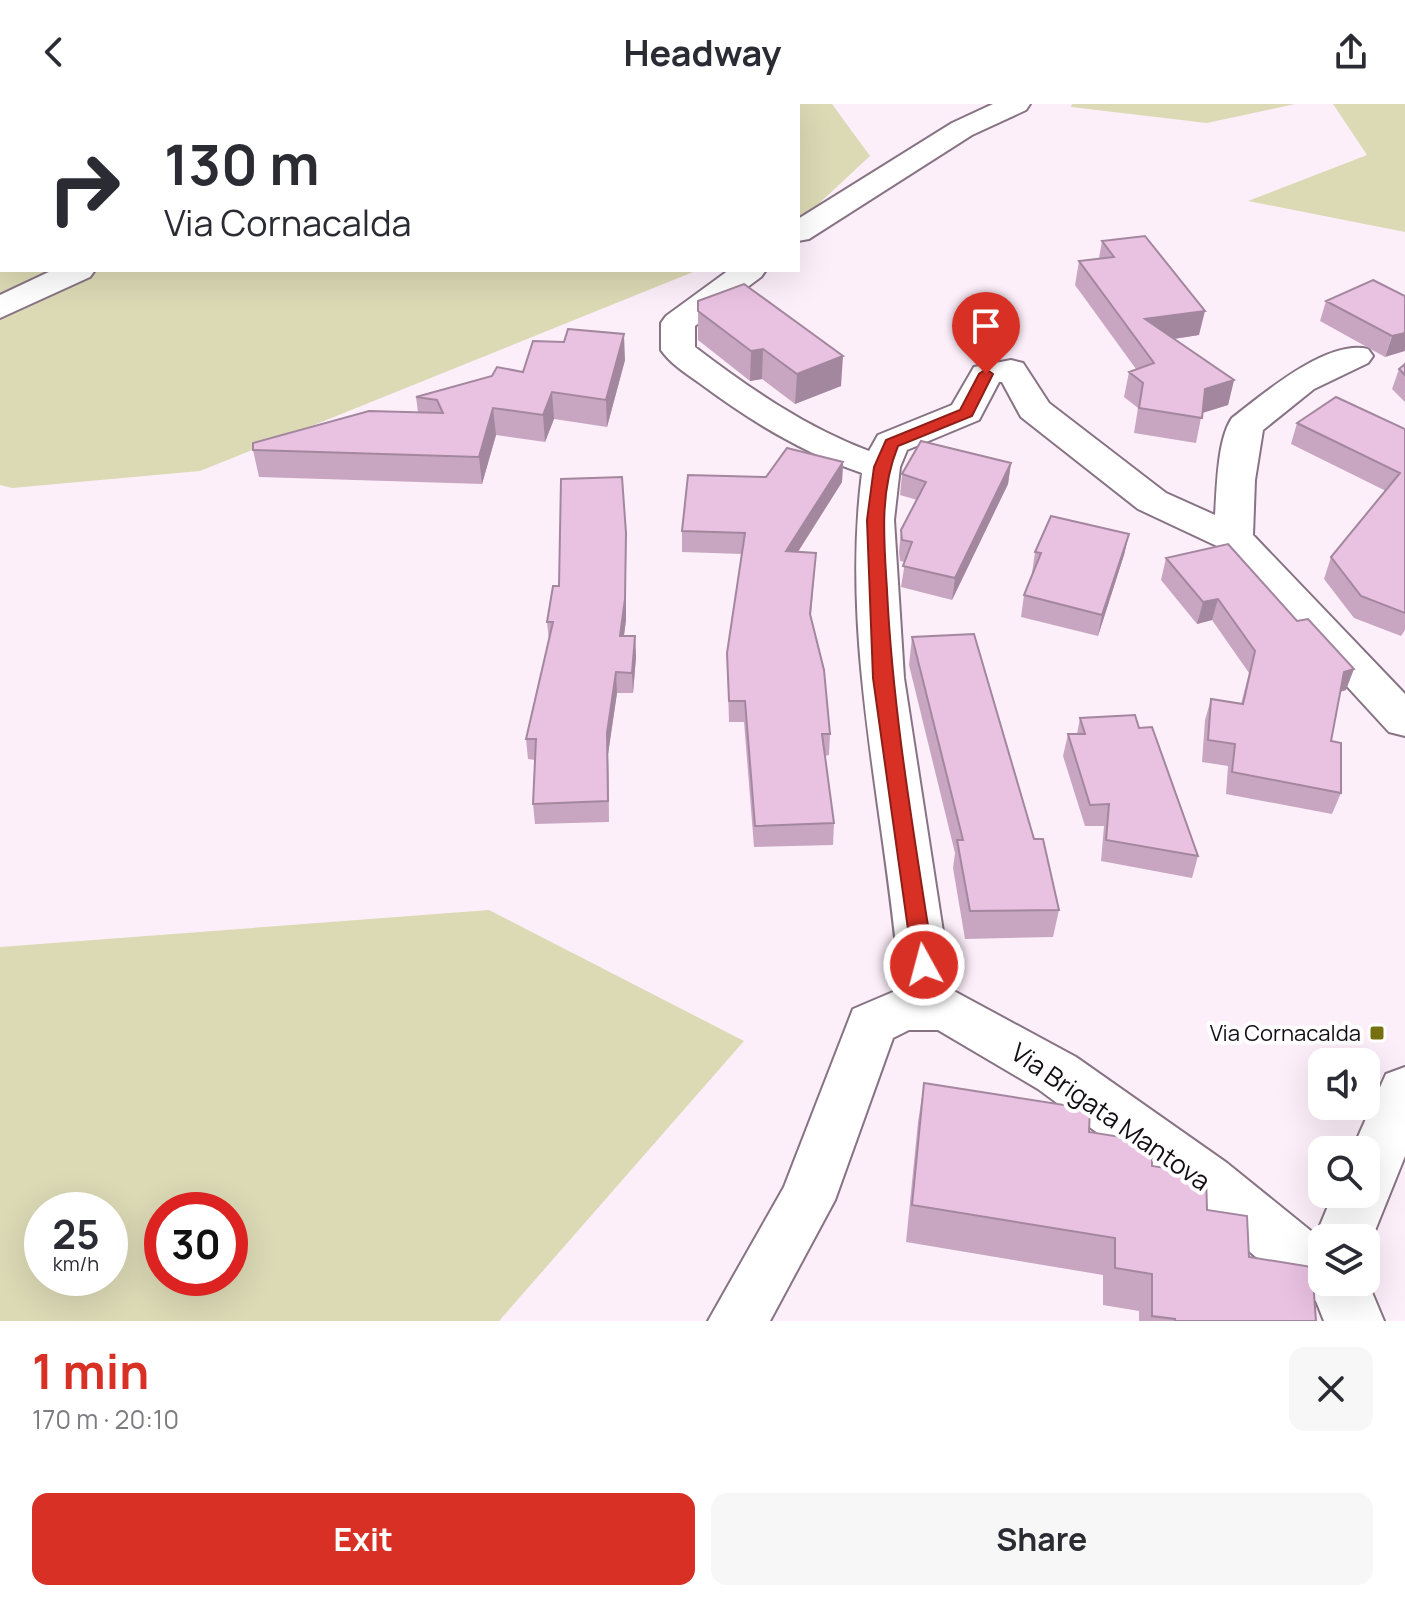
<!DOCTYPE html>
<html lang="en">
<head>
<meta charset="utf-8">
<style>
  body { margin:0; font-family:Manrope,sans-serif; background:#f7f7f7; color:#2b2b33; height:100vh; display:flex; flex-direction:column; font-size:30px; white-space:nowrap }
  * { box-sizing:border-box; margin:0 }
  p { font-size:26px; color:#7c7c81 }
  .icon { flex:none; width:44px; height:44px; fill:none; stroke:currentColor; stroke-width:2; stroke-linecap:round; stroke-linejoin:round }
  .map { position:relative; height:1217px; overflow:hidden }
  .sheet { display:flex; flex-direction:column; background:#fff; flex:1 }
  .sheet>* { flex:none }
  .guide { position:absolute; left:0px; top:0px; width:800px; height:168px; box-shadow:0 8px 32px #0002; background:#fff; color:#2b2b33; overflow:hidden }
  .fabs { position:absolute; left:1308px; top:944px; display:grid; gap:16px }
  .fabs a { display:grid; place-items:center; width:72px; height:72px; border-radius:16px; background:#fff; box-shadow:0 8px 32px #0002; font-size:40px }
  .speed { position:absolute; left:24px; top:1088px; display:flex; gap:16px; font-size:40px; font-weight:700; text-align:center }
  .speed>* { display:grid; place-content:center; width:104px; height:104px; border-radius:50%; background:#fff; box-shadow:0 8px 32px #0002; line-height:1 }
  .speed small { font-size:20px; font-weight:400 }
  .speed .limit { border:12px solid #d22; background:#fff; color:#111 }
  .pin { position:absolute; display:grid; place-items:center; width:68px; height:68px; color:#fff; margin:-82px -34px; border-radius:50% 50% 50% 0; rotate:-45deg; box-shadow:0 0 8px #0007 }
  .pin .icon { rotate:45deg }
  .me { position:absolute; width:88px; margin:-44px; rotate:353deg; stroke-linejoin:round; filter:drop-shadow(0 0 6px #0008) }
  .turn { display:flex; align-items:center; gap:28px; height:168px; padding:0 32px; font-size:36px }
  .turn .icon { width:104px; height:104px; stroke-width:2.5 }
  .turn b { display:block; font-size:56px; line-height:68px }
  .round { display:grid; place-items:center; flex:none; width:84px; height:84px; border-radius:16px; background:#f7f7f7 }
  .head { display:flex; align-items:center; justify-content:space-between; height:136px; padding:0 32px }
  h1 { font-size:48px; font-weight:700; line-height:60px; color:#d93025 }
  .cta { display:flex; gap:16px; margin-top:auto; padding:16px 32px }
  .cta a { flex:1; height:92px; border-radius:16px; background:#d93025; color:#fff; font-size:32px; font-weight:700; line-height:92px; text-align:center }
  .cta a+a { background:#f7f7f7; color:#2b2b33 }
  header { display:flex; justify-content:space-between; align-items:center; height:104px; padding:0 32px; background:#fff; font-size:36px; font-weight:700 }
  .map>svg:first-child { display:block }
  .green { fill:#dcdab5; fill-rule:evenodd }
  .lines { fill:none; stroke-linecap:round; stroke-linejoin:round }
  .minor-casing { stroke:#877384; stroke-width:4 }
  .minor { fill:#fff; fill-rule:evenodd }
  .wall { fill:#c8a6c2 }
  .shaded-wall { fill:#a3879e }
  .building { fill:#e9c1e1; stroke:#a3879e; stroke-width:2 }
  .route { fill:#d93025; stroke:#8d1f18; stroke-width:2 }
  .poi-dot { fill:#777010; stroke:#fff; stroke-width:3 }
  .labels { text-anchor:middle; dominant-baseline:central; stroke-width:8; stroke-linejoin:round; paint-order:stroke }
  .poi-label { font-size:22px; fill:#140d13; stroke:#fff; text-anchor:end }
  .near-street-label { font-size:26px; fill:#140d13; stroke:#fff }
</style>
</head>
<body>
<header><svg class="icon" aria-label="back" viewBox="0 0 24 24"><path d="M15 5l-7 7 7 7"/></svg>Headway<svg class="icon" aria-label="share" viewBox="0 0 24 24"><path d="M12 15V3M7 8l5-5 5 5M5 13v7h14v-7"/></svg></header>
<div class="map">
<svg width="1405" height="1217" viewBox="0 0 1405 1217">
  <rect width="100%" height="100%" fill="#fdeffa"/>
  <path class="green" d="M0 0H832L870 52 798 119V2H2V166H698L200 367 12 384 0 381Z
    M1072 0H1295L1207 19 1071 3Z
    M1333 0H1405V128L1248 97 1367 51Z
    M489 806 744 937 499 1217H0V843ZM110 1106V1174H42V1106ZM230 1106V1174H162V1106Z"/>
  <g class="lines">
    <defs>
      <path id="minor" d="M495 0H525L494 2Z
        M993 0H1030L1026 6 972 31 809 135 798 137V115L952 19Z
        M53 166H95L90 173 0 214V191Z
        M729 166H766L761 173 695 222V243C749 284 805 323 869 347L878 331 952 301 974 263 1011 256 1023 259 1049 299 1166 389 1215 411C1217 384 1217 336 1232 314 1263 290 1327 235 1368 245L1373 252 1368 259 1314 285 1263 326 1255 376 1253 431 1405 590V632L1389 628 1219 443 1138 405 1021 313 1002 278H999L979 316 907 346 900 363 894 416 904 574 952 886 1076 953 1227 1059 1316 1131 1333 1090H1366V1046H1352L1386 970 1405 963V1052L1366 1149V1134H1322V1178H1366V1174L1384 1217H1324L1316 1197 1301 1191 1187 1095 1038 985 938 926H909L893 934 835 1096 770 1217H708L784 1083 853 905 900 885C887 713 840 542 862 369 802 349 749 316 698 278 685 269 670 259 661 246V219L666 212Z"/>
    </defs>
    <use href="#minor" class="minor-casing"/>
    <use href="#minor" class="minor"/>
  </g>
  <path class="wall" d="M1102 137 1199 231 1174 235 1234 276 1228 301 1202 309 1196 339 1134 329 1138 304 1124 293 1129 268 1136 265 1075 181 1079 157 1099 154Z
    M1405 192 1385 253 1320 217 1326 197Z
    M698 197 841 282 795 300 762 275 750 277 698 236Z
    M625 256 607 323 554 315 545 338 496 331 482 380 259 373 253 346 418 308 416 293 523 268Z
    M1405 258V298L1392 285 1399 265 1404 261Z
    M1297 319 1405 325V526L1401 532 1354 514 1324 475 1331 453 1386 387 1291 340Z
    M843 358 842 378 798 448 816 449 811 512 830 630 829 651 825 652 834 719 833 741 754 743 744 618H729L727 549 742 450 682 448V427L766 373Z
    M1011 359 1008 380 952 496 901 483 905 458 900 457 899 448 901 426 917 396 900 391 902 370Z
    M626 429V516L624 532H635L636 553 633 589H617L608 650 609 718 535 720 533 700 535 656 528 655 526 635 549 537 547 518Z
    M1129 430 1124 451 1098 532 1021 513 1024 491 1033 470 1032 469 1035 448Z
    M1166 454 1346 586 1340 588 1331 637 1341 689 1332 710 1226 690 1228 662 1202 658 1205 616 1211 595 1241 600 1249 569 1212 516 1197 520 1161 476Z
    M912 533 1034 735 1059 806 1053 833 965 835 953 764 955 749 909 561Z
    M1080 614 1139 624 1198 752 1192 774 1101 757 1104 722H1085L1063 652 1068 630H1077Z
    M924 979 1089 1028 1152 1062 1207 1106 1249 1153 1316 1217H1139V1207L1103 1201V1171L906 1138 918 1018Z"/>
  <path class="shaded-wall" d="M1205 207 1199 231 1140 240 1145 215Z
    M1405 229V247L1385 253 1392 232Z
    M624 230 625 256 607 323 606 296Z
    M763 245 762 275 750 277 751 247Z
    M843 252 841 282 795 300 797 270Z
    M1234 276 1228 301 1199 310 1205 285Z
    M552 288 554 315 545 338 543 311Z
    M493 304 496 331 482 380 479 353Z
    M843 358 842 378 785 468 786 447Z
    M1011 359 1008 380 952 496 955 474Z
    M626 429V516L621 552 620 532Z
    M1129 430 1124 451 1098 532 1102 511Z
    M1218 495 1212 516 1197 520 1203 498Z
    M635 532 636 553 633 589 632 569Z
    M1354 565 1346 586 1336 589 1344 568Z
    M616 568 617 589 608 650 609 718 607 629Z"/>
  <path class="building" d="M1145 132 1205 207 1145 215 1234 276 1205 285 1202 314 1139 304 1143 279 1129 268 1154 259 1079 157 1114 153 1102 137Z
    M1373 176 1405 192V229L1392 232 1326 197Z
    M744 180 843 252 797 270 763 245 751 247 698 207V197Z
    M568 225 624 230 606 296 552 288 543 311 493 304 479 353 253 346V339L369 307 443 309 437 296 416 293 492 272 497 263 523 268 533 237 564 238Z
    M1405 260V271L1399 265Z
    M1336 293 1405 325V509L1361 492 1331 453 1400 369 1297 319Z
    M921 337 1011 359 955 474 903 462 912 438 902 436 901 426 926 378 902 370Z
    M787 344 843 358 786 447 816 449 810 510 824 566 830 630H822L834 719 755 722 745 597H729L727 549 745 429 682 427 688 371 766 373Z
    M622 373 626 429 625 495 620 532H635L632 569 616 568 607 629 608 697 533 700 536 635H526L553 518H547L553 482H559L561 375Z
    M1051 412 1129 430 1102 511 1024 491 1041 449 1035 448Z
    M1228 440 1297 517 1308 515 1354 565 1344 568 1331 637 1341 639V689L1232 668 1235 640 1208 636 1211 595 1243 600 1255 547 1218 495 1203 498 1166 454Z
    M974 530 1034 735H1043L1059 806 970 807 957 736H963L912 533Z
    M1135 611 1139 624 1152 623 1198 752 1106 736 1109 700 1090 701 1068 630H1085L1080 614Z
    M924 979 1090 1005 1089 1028 1152 1038V1062L1206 1070 1207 1106 1247 1112 1249 1153 1312 1163 1316 1217H1175V1215L1152 1212V1170L1115 1164V1134L912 1101Z"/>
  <path class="route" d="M986 265 993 270 972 312 898 342C879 388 884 437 887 486 893 612 915 736 934 861L931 867 924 869 916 867 913 861 873 574 867 416 874 363 886 336 960 306 979 270Z"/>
  <rect class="poi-dot" x="1369" y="921" width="16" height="16" rx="4"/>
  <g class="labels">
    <g class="poi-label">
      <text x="1361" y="929">Via Cornacalda</text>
    </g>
    <g class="near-street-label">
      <text transform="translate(1111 1012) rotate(35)">Via Brigata Mantova</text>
    </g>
  </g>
</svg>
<div class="fabs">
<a><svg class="icon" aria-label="sound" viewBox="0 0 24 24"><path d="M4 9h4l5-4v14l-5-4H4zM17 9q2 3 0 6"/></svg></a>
<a><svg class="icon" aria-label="search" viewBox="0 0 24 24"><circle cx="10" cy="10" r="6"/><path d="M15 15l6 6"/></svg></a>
<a><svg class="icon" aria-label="layers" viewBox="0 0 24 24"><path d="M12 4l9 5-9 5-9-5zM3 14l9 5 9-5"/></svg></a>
</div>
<div class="speed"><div>25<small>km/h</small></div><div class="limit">30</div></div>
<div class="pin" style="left:986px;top:270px;background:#d93025"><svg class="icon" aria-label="arrive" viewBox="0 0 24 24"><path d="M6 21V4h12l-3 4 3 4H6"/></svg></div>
<svg class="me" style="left:924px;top:861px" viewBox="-20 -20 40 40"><circle r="17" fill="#d93025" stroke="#fff" stroke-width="3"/><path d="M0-11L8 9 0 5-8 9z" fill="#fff"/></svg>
<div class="guide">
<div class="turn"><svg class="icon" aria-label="right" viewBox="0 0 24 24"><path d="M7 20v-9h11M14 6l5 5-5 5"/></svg><div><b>130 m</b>Via Cornacalda</div></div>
</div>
</div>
<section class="sheet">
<div class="head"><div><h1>1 min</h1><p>170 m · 20:10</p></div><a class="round"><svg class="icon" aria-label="close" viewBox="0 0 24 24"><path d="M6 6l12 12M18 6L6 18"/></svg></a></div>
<div class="cta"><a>Exit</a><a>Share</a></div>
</section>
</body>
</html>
